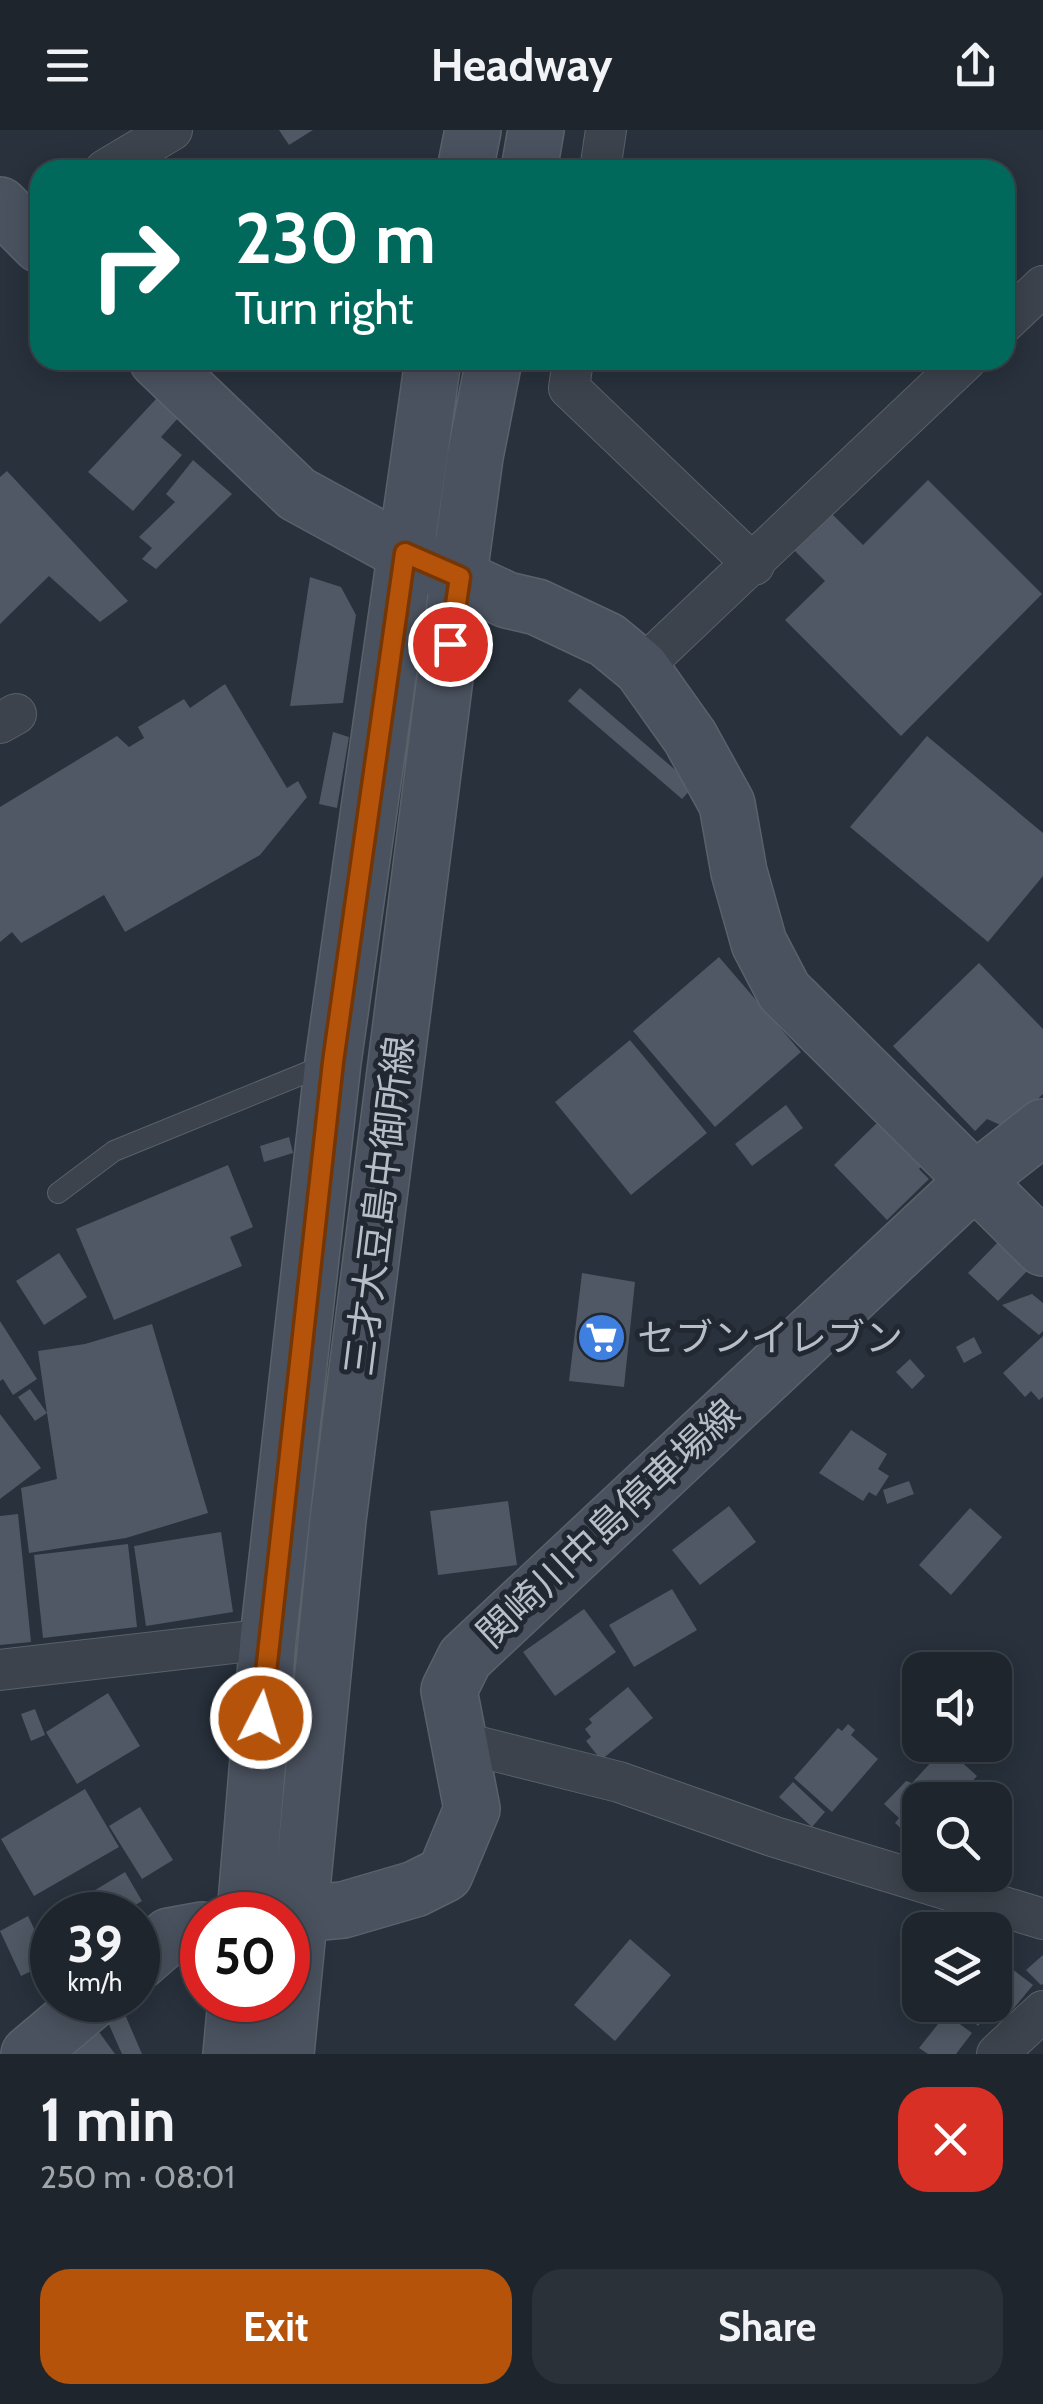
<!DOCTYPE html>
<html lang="en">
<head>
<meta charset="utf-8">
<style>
  body { margin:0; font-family:Cabin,"Noto Sans JP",sans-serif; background:#2b3139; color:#f1f3f6; height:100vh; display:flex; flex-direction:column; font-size:38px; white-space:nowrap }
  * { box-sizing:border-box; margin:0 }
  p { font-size:32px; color:#a1a5aa }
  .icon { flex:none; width:55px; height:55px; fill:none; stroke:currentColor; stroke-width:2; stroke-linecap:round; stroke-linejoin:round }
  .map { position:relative; height:1924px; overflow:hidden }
  .drawer { display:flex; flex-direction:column; background:#1e252d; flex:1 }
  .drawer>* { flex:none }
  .guide { position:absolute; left:30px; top:30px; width:985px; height:210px; border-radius:30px; box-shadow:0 5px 25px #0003,0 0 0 2px #3c4249; background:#00695c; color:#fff; overflow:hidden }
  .controls { position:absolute; left:902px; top:1522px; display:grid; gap:20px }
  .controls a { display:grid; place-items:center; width:110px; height:110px; border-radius:20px; background:#1e252d; box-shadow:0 5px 25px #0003,0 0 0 2px #3c4249; font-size:50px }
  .speed { position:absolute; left:30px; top:1762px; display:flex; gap:20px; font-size:50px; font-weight:700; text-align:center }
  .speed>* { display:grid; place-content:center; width:130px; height:130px; border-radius:50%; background:#1e252d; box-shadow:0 5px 25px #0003,0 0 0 2px #3c4249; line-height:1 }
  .speed small { font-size:25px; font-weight:400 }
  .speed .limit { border:15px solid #d22; background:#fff; color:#111 }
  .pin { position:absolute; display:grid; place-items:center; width:85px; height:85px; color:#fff; margin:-42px; border:5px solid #fff; border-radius:50%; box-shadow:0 2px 10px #0007 }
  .me { position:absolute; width:110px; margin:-55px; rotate:5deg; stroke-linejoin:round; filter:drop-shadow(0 0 8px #0008) }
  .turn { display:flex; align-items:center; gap:35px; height:210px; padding:0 40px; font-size:45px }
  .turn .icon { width:130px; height:130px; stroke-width:2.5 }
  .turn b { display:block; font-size:70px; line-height:85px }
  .round { display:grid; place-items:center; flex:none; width:105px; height:105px; border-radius:30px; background:#2b3139 }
  .head { display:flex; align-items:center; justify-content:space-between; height:170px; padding:0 40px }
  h1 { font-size:60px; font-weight:700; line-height:75px }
  .action { display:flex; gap:20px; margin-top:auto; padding:20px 40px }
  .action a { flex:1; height:115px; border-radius:30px; background:#b45309; color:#fff; font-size:40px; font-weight:700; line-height:115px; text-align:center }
  .action a+a { background:#2b3139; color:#f1f3f6 }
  header { display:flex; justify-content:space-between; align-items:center; height:130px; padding:0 40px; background:#1e252d; font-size:45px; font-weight:700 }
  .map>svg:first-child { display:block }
  .building { fill:#4f5864 }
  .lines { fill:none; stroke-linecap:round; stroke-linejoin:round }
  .lane-casing { stroke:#5a616a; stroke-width:22 }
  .street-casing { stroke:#5a616a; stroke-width:42 }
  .secondary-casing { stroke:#5a616a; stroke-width:58 }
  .lane { stroke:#3c434c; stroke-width:20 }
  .street { stroke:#3c434c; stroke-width:40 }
  .secondary { stroke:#4a525f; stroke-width:55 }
  .route-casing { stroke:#753606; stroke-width:25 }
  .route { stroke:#b45309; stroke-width:18 }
  .labels { text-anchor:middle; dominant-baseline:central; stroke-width:10; stroke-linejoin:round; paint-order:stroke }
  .street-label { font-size:38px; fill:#b8bec7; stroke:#212832 }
  .poi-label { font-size:38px; fill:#b8bec7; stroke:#212832; text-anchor:start }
</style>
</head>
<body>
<header><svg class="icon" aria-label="menu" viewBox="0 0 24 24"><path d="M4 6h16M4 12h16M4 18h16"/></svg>Headway<svg class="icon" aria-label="share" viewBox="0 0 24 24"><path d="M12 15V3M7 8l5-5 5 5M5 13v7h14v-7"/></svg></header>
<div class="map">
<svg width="1043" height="1924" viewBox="0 0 1043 1924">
  <rect width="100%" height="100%" fill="#28313c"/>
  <path class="building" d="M279 0H313L289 15Z
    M157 268 179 287 161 307 182 325 133 381 88 342Z
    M193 330 232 364 156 439 142 429 152 418 139 407 175 372 166 364Z
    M7 341 128 471 100 492 49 446 0 494V347Z
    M928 350 1042 464 901 606 785 490 825 451 794 420 831 383 863 415Z
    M310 447 341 457 356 485 343 573 290 576Z
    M225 554 287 658 298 651 307 667 260 725 125 802 104 765 21 813 12 802 0 812V677L117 606 129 617 144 608 138 597 184 569 190 578Z
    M580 558 694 656 682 669 568 571Z
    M333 602 349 607 337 678 319 674Z
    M927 606 1043 703V746L988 812 850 697Z
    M719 827 801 922 715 997 633 901Z
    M979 833 1043 899V964L1007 998 987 989 975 1001 893 916Z
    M630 910 707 1003 631 1065 555 972Z
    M786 975 803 998 752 1036 735 1014Z
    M885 985 928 1029 919 1039 929 1049 887 1090 834 1035Z
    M289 1007 293 1023 264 1032 260 1016Z
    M228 1035 253 1097 230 1107 242 1136 114 1190 76 1099Z
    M1002 1108 1031 1137 998 1171 968 1143Z
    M59 1123 87 1167 44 1195 16 1151Z
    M582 1143 635 1152 624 1257 569 1251Z
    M1032 1164 1043 1173V1201L1039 1205 1002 1175Z
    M0 1191 37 1249 13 1265 3 1249 0 1251Z
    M152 1194 208 1383 126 1408 29 1423 21 1358 57 1349 47 1283 35 1291 18 1267 30 1259 47 1283 38 1221 85 1214Z
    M1043 1206V1267L1039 1270 1031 1261 1025 1267 1003 1243Z
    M974 1207 982 1223 964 1233 956 1217Z
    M910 1229 925 1246 912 1259 896 1242Z
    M0 1284 41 1338 0 1369Z
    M851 1300 887 1324 878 1339 889 1346 876 1366 869 1362 863 1371 819 1343Z
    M909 1351 914 1364 887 1374 883 1360Z
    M508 1371 517 1435 438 1445 430 1381Z
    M729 1376 756 1412 700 1455 672 1420Z
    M970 1378 1002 1407 951 1465 919 1435Z
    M18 1384 31 1512 0 1515V1386Z
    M221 1402 233 1482 146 1496 134 1416Z
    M128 1414 137 1497 43 1508 34 1425Z
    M672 1459 697 1500 634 1537 609 1495Z
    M584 1479 616 1522 555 1566 523 1522Z
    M628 1557 653 1588 601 1630 586 1611 591 1607 585 1599 592 1593 589 1589Z
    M108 1563 140 1616 77 1654 46 1602Z
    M35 1579 45 1605 31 1611 21 1584Z
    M848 1594 855 1600 851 1605 878 1629 832 1682 794 1648 838 1598 842 1601Z
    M945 1617 977 1646 958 1668 960 1670H920V1716L895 1693 899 1688 884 1674 906 1651 912 1653Z
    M793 1652 825 1682 812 1697 779 1667Z
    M85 1659 119 1717 34 1766 1 1709Z
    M140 1677 173 1730 142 1749 109 1696Z
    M125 1742 142 1771 119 1785H98L87 1765Z
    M28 1786 50 1832 21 1846 0 1801Z
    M630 1809 671 1845 615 1911 574 1875Z
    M995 1810 1009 1820 1003 1832 1033 1855 1010 1883 995 1871Z
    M1043 1825V1854L1041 1855 1026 1840Z
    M957 1875H995L978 1896Z
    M123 1880 142 1924H122L106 1888Z
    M946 1884 972 1903 956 1924H928L919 1918Z
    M94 1895 115 1924H55Z"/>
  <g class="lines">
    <defs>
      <path id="lane" d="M58 1063 114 1021 330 933"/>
      <path id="street" d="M105 40 172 0
        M600 40 606 0
        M1005 192 1043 156
        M573 230 569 258 754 435
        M641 538 966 230
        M0 593 16 584
        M0 1540 268 1509
        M460 1612 619 1652 775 1707 1043 1789
        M997 1924 1043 1881"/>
      <path id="secondary" d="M465 40 473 0
        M529 40 536 0
        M0 75 40 115
        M157 230 297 364 405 423 507 470 537 477 607 510 641 538 690 607 727 674 739 742 759 813 784 861 1043 1118
        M245 1785 268 1509 333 932 433 230
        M288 1785 343 1780 415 1759 445 1744 472 1679 449 1560 465 1528 973 1052 1043 997
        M138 1833 169 1806 202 1800
        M29 1924 93 1870
        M231 1924 236 1870
        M286 1924 338 1390 445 548 475 327 494 230"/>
    </defs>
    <use href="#lane" class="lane-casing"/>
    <use href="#street" class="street-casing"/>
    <use href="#secondary" class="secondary-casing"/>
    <use href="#lane" class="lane"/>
    <use href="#street" class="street"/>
    <use href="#secondary" class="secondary"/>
  </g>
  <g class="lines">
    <defs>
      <path id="route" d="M261 1588 333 932 405 423 460 447 450 514"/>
    </defs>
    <use href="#route" class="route-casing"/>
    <use href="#route" class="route"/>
  </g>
  <defs>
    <symbol id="supermarket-disc" viewBox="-11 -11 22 22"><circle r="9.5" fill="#3f7fe0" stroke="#212832"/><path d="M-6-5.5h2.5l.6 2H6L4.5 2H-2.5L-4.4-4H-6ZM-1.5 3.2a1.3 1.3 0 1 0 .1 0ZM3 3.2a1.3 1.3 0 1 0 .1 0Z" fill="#fff"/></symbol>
  </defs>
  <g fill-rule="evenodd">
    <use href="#supermarket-disc" x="574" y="1180" width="55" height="55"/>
  </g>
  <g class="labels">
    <g class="street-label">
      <text transform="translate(379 1076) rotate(-83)">三才大豆島中御所線</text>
      <text transform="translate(608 1393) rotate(-43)">関崎川中島停車場線</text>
    </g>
    <g class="poi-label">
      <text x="637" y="1207">セブンイレブン</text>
    </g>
  </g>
</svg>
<div class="controls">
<a><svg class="icon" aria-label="sound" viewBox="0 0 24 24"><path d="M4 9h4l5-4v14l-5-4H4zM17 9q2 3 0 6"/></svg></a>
<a><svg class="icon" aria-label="search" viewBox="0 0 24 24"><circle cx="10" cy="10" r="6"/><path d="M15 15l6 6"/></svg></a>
<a><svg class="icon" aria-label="layers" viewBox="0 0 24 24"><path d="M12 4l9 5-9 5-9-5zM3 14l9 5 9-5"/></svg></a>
</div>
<div class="speed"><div>39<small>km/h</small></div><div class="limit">50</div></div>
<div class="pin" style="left:450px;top:514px;background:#d93025"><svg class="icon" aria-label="arrive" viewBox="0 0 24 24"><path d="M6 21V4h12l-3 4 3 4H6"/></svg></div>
<svg class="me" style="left:261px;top:1588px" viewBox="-20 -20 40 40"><circle r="17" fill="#b45309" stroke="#fff" stroke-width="3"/><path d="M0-11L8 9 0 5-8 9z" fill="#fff"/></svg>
<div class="guide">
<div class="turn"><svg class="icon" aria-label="right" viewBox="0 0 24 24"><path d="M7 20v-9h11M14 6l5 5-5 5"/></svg><div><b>230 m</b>Turn right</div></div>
</div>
</div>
<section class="drawer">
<div class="head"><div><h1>1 min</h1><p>250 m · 08:01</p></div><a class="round" style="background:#d93025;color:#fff"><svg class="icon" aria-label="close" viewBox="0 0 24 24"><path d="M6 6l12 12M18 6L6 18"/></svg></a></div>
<div class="action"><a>Exit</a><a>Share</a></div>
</section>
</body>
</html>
